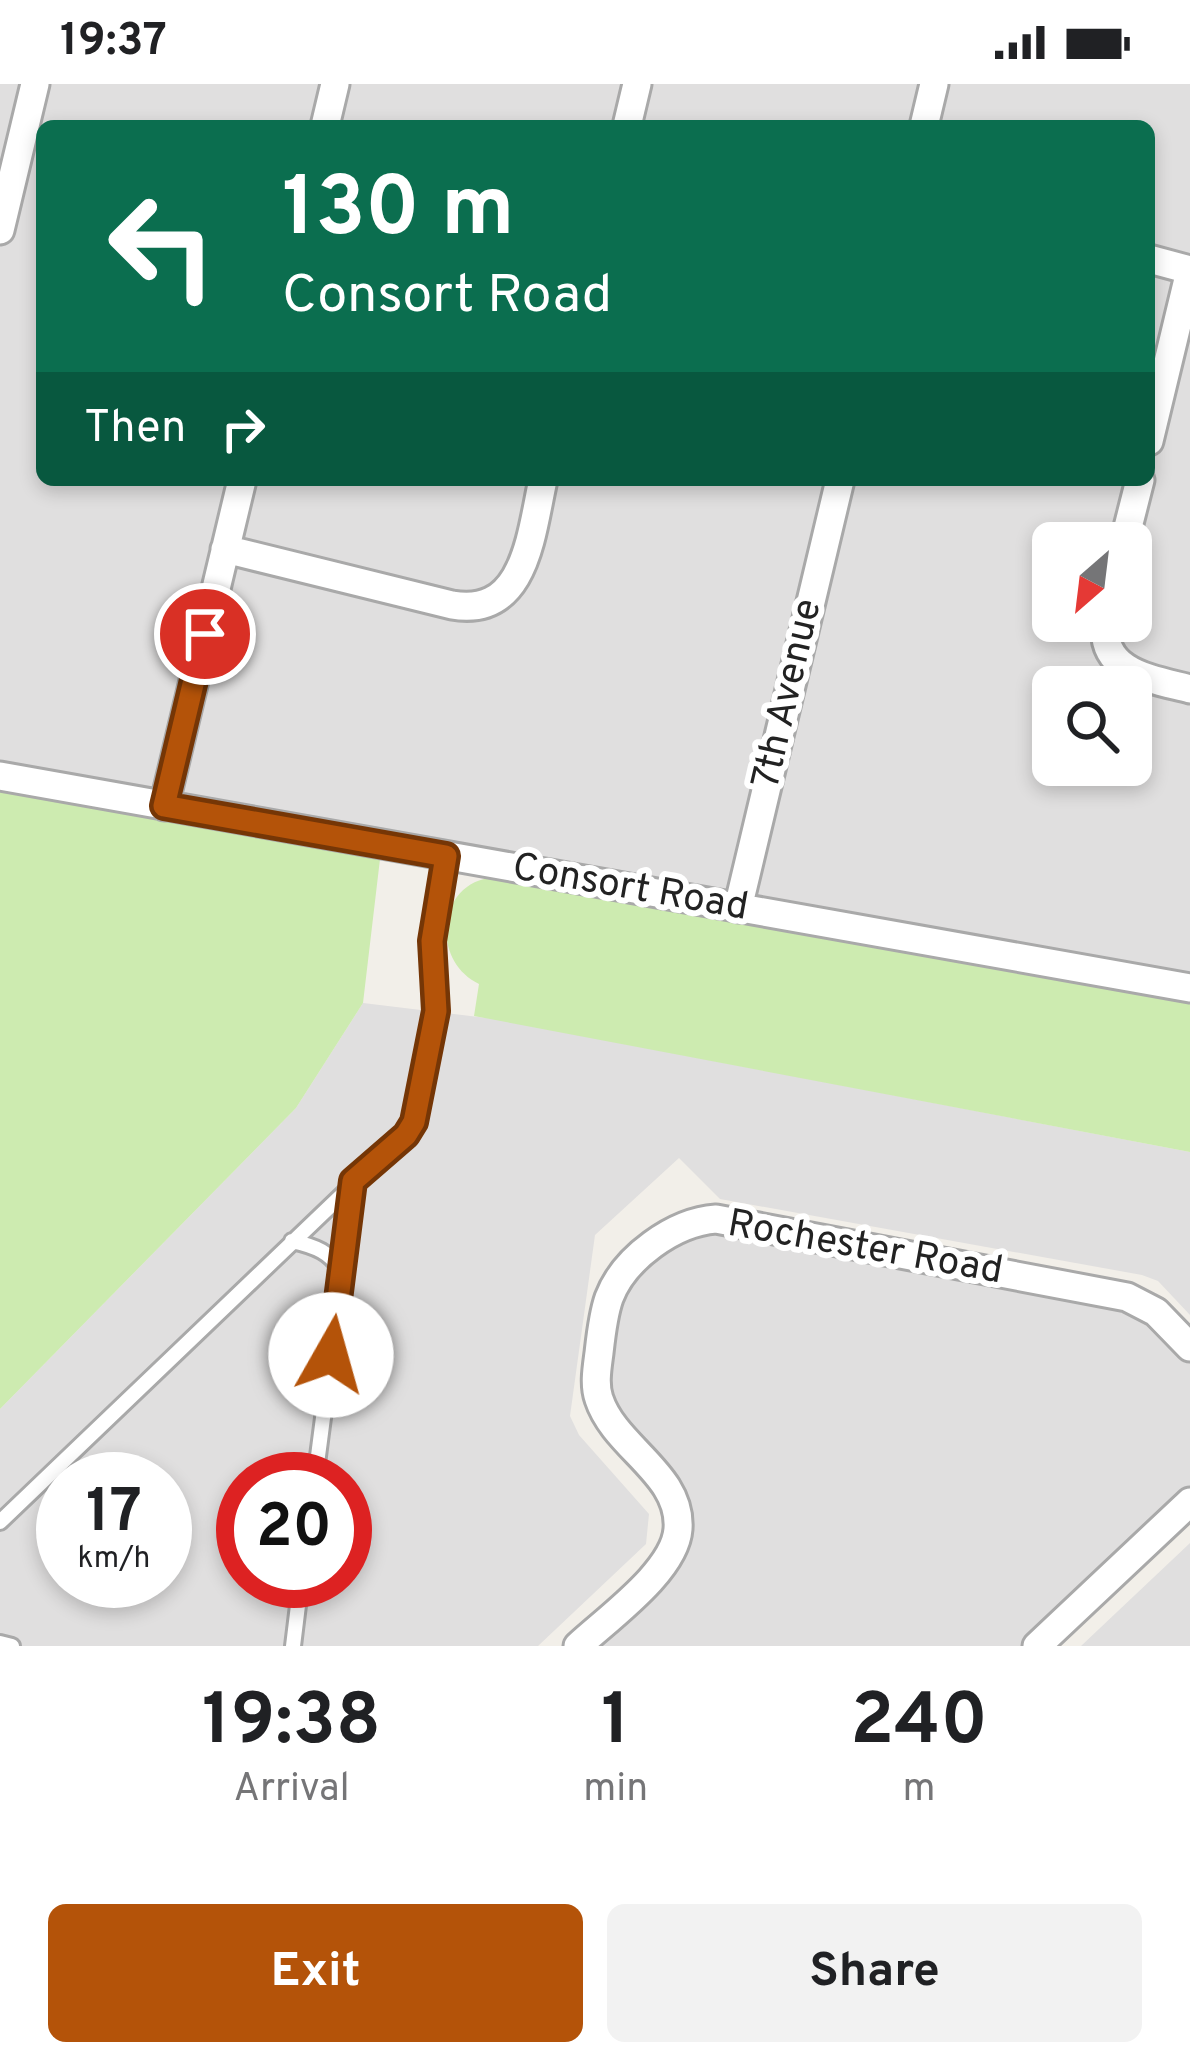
<!DOCTYPE html>
<html lang="en">
<head>
<meta charset="utf-8">
<style>
  body { margin:0; font-family:Overpass,sans-serif; background:#f2f2f2; color:#202124; height:100vh; display:flex; flex-direction:column; font-size:45px; white-space:nowrap }
  * { box-sizing:border-box; margin:0 }
  p { font-size:39px; color:#757577 }
  .icon { flex:none; width:66px; height:66px; fill:none; stroke:currentColor; stroke-width:2; stroke-linecap:round; stroke-linejoin:round }
  .map { position:relative; height:1562px; overflow:hidden }
  .panel { display:flex; flex-direction:column; background:#fff; flex:1 }
  .panel>* { flex:none }
  .guide { position:absolute; left:36px; top:36px; width:1119px; height:366px; border-radius:18px; box-shadow:0 6px 18px #0003; background:#0b6e4f; color:#fff; overflow:hidden }
  .needle { width:78px; rotate:208deg }
  .controls { position:absolute; left:1032px; top:438px; display:grid; gap:24px }
  .controls a { display:grid; place-items:center; width:120px; height:120px; border-radius:18px; background:#fff; box-shadow:0 6px 18px #0003; font-size:60px }
  .speed { position:absolute; left:36px; top:1368px; display:flex; gap:24px; font-size:60px; font-weight:700; text-align:center }
  .speed>* { display:grid; place-content:center; width:156px; height:156px; border-radius:50%; background:#fff; box-shadow:0 6px 18px #0003; line-height:1 }
  .speed small { font-size:30px; font-weight:400 }
  .speed .limit { border:18px solid #d22; background:#fff; color:#111 }
  .pin { position:absolute; display:grid; place-items:center; width:102px; height:102px; color:#fff; margin:-51px; border:6px solid #fff; border-radius:50%; box-shadow:0 3px 12px #0007 }
  .me { position:absolute; width:132px; margin:-66px; rotate:7deg; stroke-linejoin:round; filter:drop-shadow(0 0 9px #0008) }
  .turn { display:flex; align-items:center; gap:42px; height:252px; padding:0 48px; font-size:54px }
  .turn .icon { width:156px; height:156px; stroke-width:2.5 }
  .turn b { display:block; font-size:84px; line-height:102px }
  .then { display:flex; align-items:center; height:114px; padding:0 48px; background:#0003; gap:24px; font-size:45px }
  .eta { display:flex; justify-content:space-evenly; align-items:center; height:204px; text-align:center }
  .eta b { font-size:72px; font-weight:700; line-height:84px }
  .action { display:flex; gap:24px; margin-top:auto; padding:24px 48px }
  .action a { flex:1; height:138px; border-radius:18px; background:#b45309; color:#fff; font-size:48px; font-weight:700; line-height:138px; text-align:center }
  .action a+a { background:#f2f2f2; color:#202124 }
  .status { display:flex; justify-content:space-between; align-items:center; height:84px; padding:0 60px; background:#fff; direction:ltr }
  .status svg { height:33px; fill:currentColor }
  .map>svg:first-child { display:block }
  .residential { fill:#e0dfdf; fill-rule:evenodd }
  .grass { fill:#cdebb0 }
  .lines { fill:none; stroke-linecap:round; stroke-linejoin:round }
  .service-casing { stroke:#a9a9a9; stroke-width:20 }
  .minor-casing { stroke:#a9a9a9; stroke-width:33 }
  .service { stroke:#fff; stroke-width:14 }
  .minor { stroke:#fff; stroke-width:27 }
  .route-casing { stroke:#753606; stroke-width:30 }
  .route { stroke:#b45309; stroke-width:21 }
  .labels { text-anchor:middle; dominant-baseline:central; stroke-width:12; stroke-linejoin:round; paint-order:stroke }
  .street-label { font-size:39px; fill:#222; stroke:#fff }
</style>
</head>
<body>
<div class="status"><b>19:37</b><svg viewBox="0 0 49 12"><path d="M0 12V9h3v3zM5 12V6h3v6zM10 12V3h3v9zM15 12V0h3v12zM26 1h20v11H26zM47 4h2v5h-2z"/></svg></div>
<div class="map">
<svg width="1190" height="1562" viewBox="0 0 1190 1562">
  <rect width="100%" height="100%" fill="#f2efe9"/>
  <path class="residential" d="M0 0H1190V903L0 691ZM42 42H1149V396H42ZM1053 459H1131V537H1053ZM1053 603H1131V681H1053Z
    M363 919 495 935 1190 1068V1231L1158 1197 1142 1191 720 1115 679 1074 595 1151 570 1332 579 1351 649 1430 646 1460 538 1562H0V1325L296 1024ZM63 1395H165V1497H63ZM243 1395H345V1497H243Z
    M687 1141 1127 1213 1190 1263V1418L1037 1562H578L657 1489 679 1441 599 1316 609 1214Z
    M1190 1459V1562H1081Z"/>
  <path class="grass" d="M0 706 380 775 363 919 296 1024 0 1325Z
    M489 794 1190 919V1068L474 932 479 900C431 877 437 802 489 794Z"/>
  <g class="lines">
    <defs>
      <path id="service" d="M292 1157C314 1162 332 1168 342 1189
        M315 1395 354 1097
        M0 1438 413 1043 436 927 432 857 446 772
        M0 1559 12 1562
        M293 1562 301 1497"/>
      <path id="minor" d="M325 42 335 0
        M627 42 637 0
        M924 42 934 0
        M0 146 35 0
        M1149 175 1190 186
        M1149 357 1190 187
        M1124 459 1140 396
        M225 465 452 521C526 534 531 449 543 396
        M1106 537C1099 589 1152 595 1190 605
        M0 692 1190 904
        M164 722 242 396
        M738 824 840 396
        M578 1562C608 1534 675 1487 678 1445 682 1390 615 1364 599 1315 594 1301 597 1284 599 1269 601 1251 603 1231 609 1214 624 1174 674 1138 716 1135L1127 1213 1156 1228 1190 1263
        M1037 1562 1190 1418"/>
    </defs>
    <use href="#service" class="service-casing"/>
    <use href="#minor" class="minor-casing"/>
    <use href="#service" class="service"/>
    <use href="#minor" class="minor"/>
  </g>
  <g class="lines">
    <defs>
      <path id="route" d="M205 550 164 722 446 772 432 857 436 927 414 1038 406 1051 353 1097 331 1271"/>
    </defs>
    <use href="#route" class="route-casing"/>
    <use href="#route" class="route"/>
  </g>
  <g class="labels">
    <g class="street-label">
      <text transform="translate(789 610) rotate(-77)">7th Avenue</text>
      <text transform="translate(630 805) rotate(10)">Consort Road</text>
      <text transform="translate(865 1165) rotate(10)">Rochester Road</text>
    </g>
  </g>
</svg>
<div class="controls">
<a><svg class="needle" viewBox="-14 -14 28 28"><path d="M0-13l5 13h-10z" fill="#e53935"/><path d="M0 13l5-13h-10z" fill="#757577"/></svg></a>
<a><svg class="icon" aria-label="search" viewBox="0 0 24 24"><circle cx="10" cy="10" r="6"/><path d="M15 15l6 6"/></svg></a>
</div>
<div class="speed"><div>17<small>km/h</small></div><div class="limit">20</div></div>
<div class="pin" style="left:205px;top:550px;background:#d93025"><svg class="icon" aria-label="arrive" viewBox="0 0 24 24"><path d="M6 21V4h12l-3 4 3 4H6"/></svg></div>
<svg class="me" style="left:331px;top:1271px" viewBox="-20 -20 40 40"><circle r="19" fill="#fff"/><path d="M0-13L10 11 0 6-10 11z" fill="#b45309"/></svg>
<div class="guide">
<div class="turn"><svg class="icon" aria-label="left" viewBox="0 0 24 24"><path d="M17 20v-9H6M10 6l-5 5 5 5"/></svg><div><b>130 m</b>Consort Road</div></div>
<div class="then">Then<svg class="icon" aria-label="right" viewBox="0 0 24 24"><path d="M7 20v-9h11M14 6l5 5-5 5"/></svg></div>
</div>
</div>
<section class="panel">
<div class="eta">
<div><b>19:38</b><p>Arrival</p></div>
<div><b>1</b><p>min</p></div>
<div><b>240</b><p>m</p></div>
</div>
<div class="action"><a>Exit</a><a>Share</a></div>
</section>
</body>
</html>
